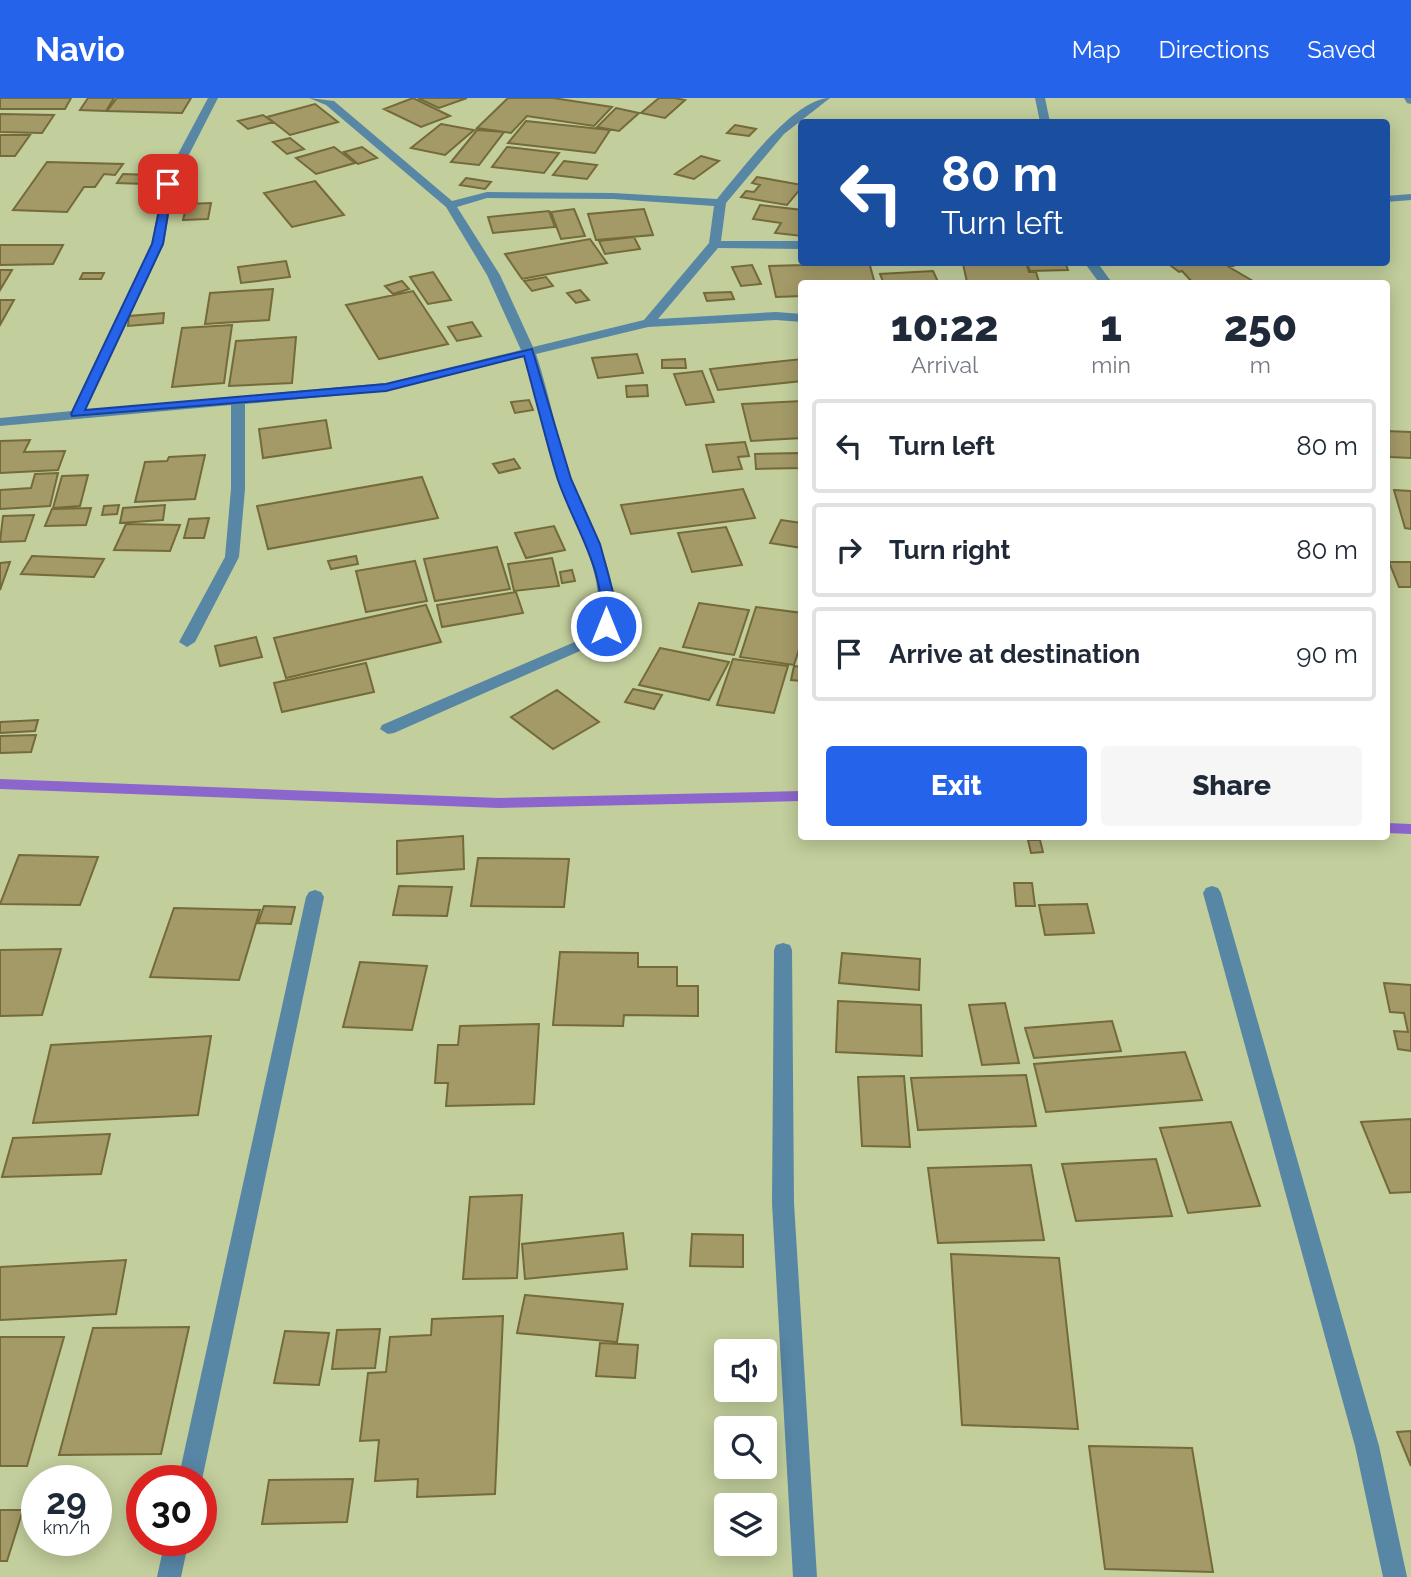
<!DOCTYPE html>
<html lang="en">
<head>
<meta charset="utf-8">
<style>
  body { margin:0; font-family:Raleway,sans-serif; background:#f6f6f7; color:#1f2937; height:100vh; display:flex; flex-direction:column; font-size:26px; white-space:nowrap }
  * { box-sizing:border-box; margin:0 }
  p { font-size:23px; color:#747a83 }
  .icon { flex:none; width:38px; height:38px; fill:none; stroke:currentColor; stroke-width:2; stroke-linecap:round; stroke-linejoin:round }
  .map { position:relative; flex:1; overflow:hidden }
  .panel { position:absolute; left:798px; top:182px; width:592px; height:560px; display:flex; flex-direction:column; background:#fff; border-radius:7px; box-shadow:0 4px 18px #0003 }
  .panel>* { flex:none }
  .hud { position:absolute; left:798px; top:21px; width:592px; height:147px; border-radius:7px; box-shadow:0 4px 18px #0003; background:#1a4fa0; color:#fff; overflow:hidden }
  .fabs { position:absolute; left:714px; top:1241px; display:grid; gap:14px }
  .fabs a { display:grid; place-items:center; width:63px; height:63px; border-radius:7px; background:#fff; box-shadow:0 4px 18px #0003; font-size:35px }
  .speed { position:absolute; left:21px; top:1367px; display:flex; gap:14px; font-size:35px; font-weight:700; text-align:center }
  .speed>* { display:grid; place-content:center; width:91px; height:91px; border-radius:50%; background:#fff; box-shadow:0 4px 18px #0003; line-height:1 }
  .speed small { font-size:18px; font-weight:400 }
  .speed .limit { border:10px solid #d22; background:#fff; color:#111 }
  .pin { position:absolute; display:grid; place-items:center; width:60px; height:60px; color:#fff; margin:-30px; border-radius:14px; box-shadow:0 4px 10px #0006 }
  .me { position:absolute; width:77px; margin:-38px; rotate:0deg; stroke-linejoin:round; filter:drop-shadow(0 0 5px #0008) }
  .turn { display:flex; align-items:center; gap:24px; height:147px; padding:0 28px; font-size:32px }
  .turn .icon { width:91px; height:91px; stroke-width:2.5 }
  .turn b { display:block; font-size:49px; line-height:60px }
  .eta { display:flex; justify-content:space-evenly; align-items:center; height:119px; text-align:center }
  .eta b { font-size:42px; font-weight:800; line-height:49px }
  .action { display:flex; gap:14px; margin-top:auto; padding:14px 28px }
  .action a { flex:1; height:80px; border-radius:7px; background:#2563eb; color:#fff; font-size:28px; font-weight:800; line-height:80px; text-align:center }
  .action a+a { background:#f6f6f7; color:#1f2937 }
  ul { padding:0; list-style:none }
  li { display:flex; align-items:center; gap:21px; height:94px; margin:0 14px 10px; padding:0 14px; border:4px solid #e0e1e3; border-radius:7px }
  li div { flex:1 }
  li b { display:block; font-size:26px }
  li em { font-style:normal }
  header { display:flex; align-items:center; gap:42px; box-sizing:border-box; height:98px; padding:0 35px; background:#2563eb; color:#fff }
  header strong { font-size:33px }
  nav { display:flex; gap:38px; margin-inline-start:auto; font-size:24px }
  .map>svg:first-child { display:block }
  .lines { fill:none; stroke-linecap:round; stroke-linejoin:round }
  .stream { fill:#8c66cc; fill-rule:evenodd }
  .building { fill:#a49a68; stroke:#746a3a; stroke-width:2 }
  .street { fill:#5886a5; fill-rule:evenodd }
  .route { fill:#2563eb; stroke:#184099; stroke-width:2 }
</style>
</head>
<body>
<header>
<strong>Navio</strong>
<nav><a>Map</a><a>Directions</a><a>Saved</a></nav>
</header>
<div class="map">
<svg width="1411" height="1479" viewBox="0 0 1411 1479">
  <rect width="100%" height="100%" fill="#c2ce9c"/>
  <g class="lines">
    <path class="stream" d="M0 681 499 700 802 693V703L499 710 0 691Z
      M1386 725 1411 726V736L1386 735Z"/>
  </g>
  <path class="building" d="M0 0H71L65 11H0Z
    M88 0H114L106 13 80 12Z
    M117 0H191L182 15 107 13Z
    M413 0 450 18 421 29 384 11Z
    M418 0H467L439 10Z
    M508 0H553L612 9 594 28 527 18 511 35 477 30Z
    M659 0H674L685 2 665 20 641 15Z
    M315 6 338 24 290 37 267 19Z
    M616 10 639 15 619 33 597 29Z
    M0 16 54 17 42 35 0 34Z
    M263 17 273 24 248 31 238 23Z
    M526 23 610 32 595 55 508 45Z
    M441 26 474 32 445 57 411 50Z
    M735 27 756 31 749 38 727 35Z
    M477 32 504 34 479 67 451 64Z
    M0 37H30L15 58H0Z
    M290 40 304 51 287 56 273 44Z
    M334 49 355 65 316 76 296 60Z
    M362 49 377 60 358 66 344 54Z
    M507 49 559 55 544 75 492 69Z
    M701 58 719 63 694 81 675 76Z
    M564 63 597 67 587 81 553 77Z
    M47 64 123 66 115 77 104 76 95 89H84L67 114 13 112Z
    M123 76 151 77 145 86 117 85Z
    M757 79 802 87V89L787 107 741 99 746 93 754 94 760 87 752 85Z
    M466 80 491 84 485 91 460 87Z
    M315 83 344 117 292 129 264 95Z
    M211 105 208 121 183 122 187 106Z
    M760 107 802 112V138L775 135 781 125 753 121Z
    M574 111 585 138 561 141 551 114Z
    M644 111 653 137 596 142 588 116Z
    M549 113 555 129 493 135 488 119Z
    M634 139 640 151 605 156 599 143Z
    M590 141 607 165 522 181 505 156Z
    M0 147H63L53 166 0 167Z
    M286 163 290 179 241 185 238 169Z
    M802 164H869L875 186H802V198L776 199 769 168 803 167Z
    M1065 164 1068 172 1030 173 1027 165Z
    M1166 164H1229L1233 168 1229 169 1258 186H1194L1182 173 1179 174Z
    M1026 165 1029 174H1036L1039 184H967L963 166Z
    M752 167 761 186 741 188 732 169Z
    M0 172H12L0 192Z
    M933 173 939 186H884L880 176Z
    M433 174 451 202 428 206 410 179Z
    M83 175H104L101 181H80Z
    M546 179 553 188 532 193 524 183Z
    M402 183 409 191 393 196 385 188Z
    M273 191 269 222 205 226 210 195Z
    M580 192 589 202 576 205 567 195Z
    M413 193 448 246 379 261 346 207Z
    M731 194 734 201 707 203 704 195Z
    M0 202H14L0 227Z
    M164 215 163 225 128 228 129 218Z
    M472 224 481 238 457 243 448 229Z
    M232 227 224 285 172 289 182 230Z
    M296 239 292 285 229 288 236 243Z
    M637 256 643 275 598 280 592 260Z
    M685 261 686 270H662V262Z
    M802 261V283L718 292 710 271Z
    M702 273 714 304 686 307 674 276Z
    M647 287 648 298 627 299 626 288Z
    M529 302 533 312 515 315 511 304Z
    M802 303V340L751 343 742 306Z
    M326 322 331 350 263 360 259 331Z
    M1386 333 1411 334V360L1390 359 1386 347Z
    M30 342 24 354 65 353 58 372 0 375V343Z
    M745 344 749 358 738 359 742 371 713 374 706 347Z
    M799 355 801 370 756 371 755 356Z
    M205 357 195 401 135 404 145 364 167 363 169 359Z
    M514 361 520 370 499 375 493 366Z
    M58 375 50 408 0 411V392L31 390 35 376Z
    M88 377 80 408 53 410 62 378Z
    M422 379 438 420 268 451 257 408Z
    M743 391 755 420 631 436 621 407Z
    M1394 392 1411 393V431L1405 430Z
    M119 407 117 416 102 417 104 408Z
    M165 407 163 422 120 425 123 410Z
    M91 410 86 427 45 428 52 411Z
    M34 417 25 443 0 444 3 418Z
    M209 420 204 440H184L189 421Z
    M781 422 802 425V450L770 445Z
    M126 426 180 427 170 453 114 452Z
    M554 428 565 452 526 460 515 435Z
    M726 429 742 467 692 474 678 435Z
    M497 449 510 491 435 503 424 461Z
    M32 458 104 461 94 479 21 476Z
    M356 458 358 466 331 471 328 463Z
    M552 460 559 488 514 493 508 466Z
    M415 463 427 503 366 514 356 473Z
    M10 464 0 492V465Z
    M1389 464H1411V489H1399Z
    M572 472 575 483 562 485 560 474Z
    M516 494 523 515 442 529 437 507Z
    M699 505 749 512 734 557 683 549Z
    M426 507 441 544 286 580 274 540Z
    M756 509 802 515V542L794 567 740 559Z
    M256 539 262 559 220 568 215 548Z
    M660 550 729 564 709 602 639 587Z
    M733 561 788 568 774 615 717 607Z
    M366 565 374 594 282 614 274 585Z
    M794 568 802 569V583L791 582Z
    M633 591 662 597 654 611 625 604Z
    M557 592 599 624 553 651 511 619Z
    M38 622 35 633 0 635V624Z
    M36 637 31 654 0 655V638Z
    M463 738 464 771 397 776V743Z
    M1028 742H1040L1043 754 1031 755Z
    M19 757 98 759 80 807 0 806Z
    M478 760 569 761 564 809 471 808Z
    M1014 785H1032L1035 808H1016Z
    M399 788 452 789 447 818 393 817Z
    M1087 806 1094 835 1045 837 1039 807Z
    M264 808 295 809 291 826 258 825Z
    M174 810 260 812 239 882 150 879Z
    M61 851 42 917 0 918V852Z
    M560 854 638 855V869H677V888H698V918L624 917 623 928 553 927Z
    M842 855 920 861 919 892 839 885Z
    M360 864 427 868 412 932 343 929Z
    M1384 885 1411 887V953L1398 951 1394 933 1408 934 1404 915 1390 914Z
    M838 903 921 907 922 958 836 954Z
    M1005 905 1019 965 982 967 969 907Z
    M1112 923 1121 953 1034 960 1025 930Z
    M539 926 534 1006 446 1008 448 985H435L438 947H458L460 928Z
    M211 938 198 1017 33 1025 51 947Z
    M1185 954 1202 1002 1046 1014 1034 966Z
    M1026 977 1036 1028 918 1032 911 980Z
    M904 978 910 1049 862 1048 858 979Z
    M1411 1021V1094L1390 1095 1361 1024Z
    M1231 1024 1260 1108 1188 1115 1160 1030Z
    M110 1036 101 1076 2 1079 13 1040Z
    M1156 1061 1172 1118 1076 1123 1062 1066Z
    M1031 1067 1044 1142 938 1145 928 1070Z
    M522 1097 517 1180 463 1181 470 1099Z
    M623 1135 627 1171 525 1181 522 1146Z
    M692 1136 743 1137V1169L690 1168Z
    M951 1156 1059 1160 1078 1331 962 1327Z
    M126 1162 116 1216 0 1222V1169Z
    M525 1197 623 1206 617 1244 517 1235Z
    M503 1218 495 1396 417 1399 418 1381 375 1383 379 1342 360 1343 368 1275 386 1274 390 1239 431 1237 432 1221Z
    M189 1229 161 1356 59 1357 93 1230Z
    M380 1231 375 1270 332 1271 337 1232Z
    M285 1233 329 1235 319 1287 274 1285Z
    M0 1239H64L27 1368H0Z
    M600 1245 638 1247 635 1280 596 1278Z
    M1411 1333V1368L1397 1334Z
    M1089 1348 1192 1350 1213 1474 1105 1471Z
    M353 1381 347 1424 262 1426 269 1382Z
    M0 1412H23L7 1463H0Z"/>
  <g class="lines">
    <path class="street" d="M208 0H218L174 86 164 146 85 312 386 285 521 252 487 177 446 109 326 7 309 0 334 3 452 103 487 94 613 95 717 101C740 74 794 0 830 0L784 36 726 105 721 143H802V151L718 150 658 221 776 214 802 216V224L776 222 648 229 536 256C548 292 555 329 566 365 584 420 620 468 614 528L589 549 394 635 388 636 380 631 382 627 577 543 598 526C605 468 570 421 553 368 542 332 536 295 524 259L386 293 245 306V391L239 459 195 544 187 549 179 544 225 459 231 391V307L0 328V320L72 313 152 146 162 86ZM487 100 613 101 714 108 709 145 644 222 533 249 500 177 457 109Z
      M1035 0H1045L1050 24H1040Z
      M1404 0H1411V6L1407 5Z
      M1411 96V102L1386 104V98Z
      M1084 164H1097L1113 186H1100Z
      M1212 788 1218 790 1221 795 1379 1348 1407 1479H1383L1355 1348 1203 795 1206 790Z
      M315 792 321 794 324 799 202 1382H178L306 799 309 794Z
      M783 845 790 847 792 852 794 1105 817 1479H793L772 1105 774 852 776 847Z
      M165 1442H189L181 1479H157Z"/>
  </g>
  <path class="route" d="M165 84 173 86 163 146 85 312 386 286 532 251 571 381 600 446 617 509 611 531H601L599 528C610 477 572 426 557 379 545 339 535 298 524 258L386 293 72 318 71 316 152 146Z"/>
</svg>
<div class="fabs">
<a><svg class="icon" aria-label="sound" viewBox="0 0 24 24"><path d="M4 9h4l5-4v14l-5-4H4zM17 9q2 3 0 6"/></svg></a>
<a><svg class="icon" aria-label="search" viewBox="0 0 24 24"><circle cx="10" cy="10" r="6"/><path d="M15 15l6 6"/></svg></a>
<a><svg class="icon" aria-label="layers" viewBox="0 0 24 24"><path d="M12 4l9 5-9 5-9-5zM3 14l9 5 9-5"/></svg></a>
</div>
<div class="speed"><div>29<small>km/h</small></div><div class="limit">30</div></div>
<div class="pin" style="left:168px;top:86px;background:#d93025"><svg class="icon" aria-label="arrive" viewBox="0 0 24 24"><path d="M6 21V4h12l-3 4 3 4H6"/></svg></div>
<svg class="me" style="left:606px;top:528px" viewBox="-20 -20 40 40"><circle r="17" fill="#2563eb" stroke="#fff" stroke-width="3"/><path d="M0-11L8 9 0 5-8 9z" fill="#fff"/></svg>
<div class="hud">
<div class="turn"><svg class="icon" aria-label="left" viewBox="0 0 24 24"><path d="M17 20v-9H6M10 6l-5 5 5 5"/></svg><div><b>80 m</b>Turn left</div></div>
</div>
<section class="panel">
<div class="eta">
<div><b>10:22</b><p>Arrival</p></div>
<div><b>1</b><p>min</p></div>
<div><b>250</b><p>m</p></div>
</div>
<ul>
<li><svg class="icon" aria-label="left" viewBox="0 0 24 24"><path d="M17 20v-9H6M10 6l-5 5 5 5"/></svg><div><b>Turn left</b></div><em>80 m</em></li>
<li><svg class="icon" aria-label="right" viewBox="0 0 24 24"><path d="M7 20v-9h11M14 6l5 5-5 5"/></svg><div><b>Turn right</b></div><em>80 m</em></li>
<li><svg class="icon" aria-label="arrive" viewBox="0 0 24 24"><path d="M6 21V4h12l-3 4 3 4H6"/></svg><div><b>Arrive at destination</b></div><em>90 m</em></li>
</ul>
<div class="action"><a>Exit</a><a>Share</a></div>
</section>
</div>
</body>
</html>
